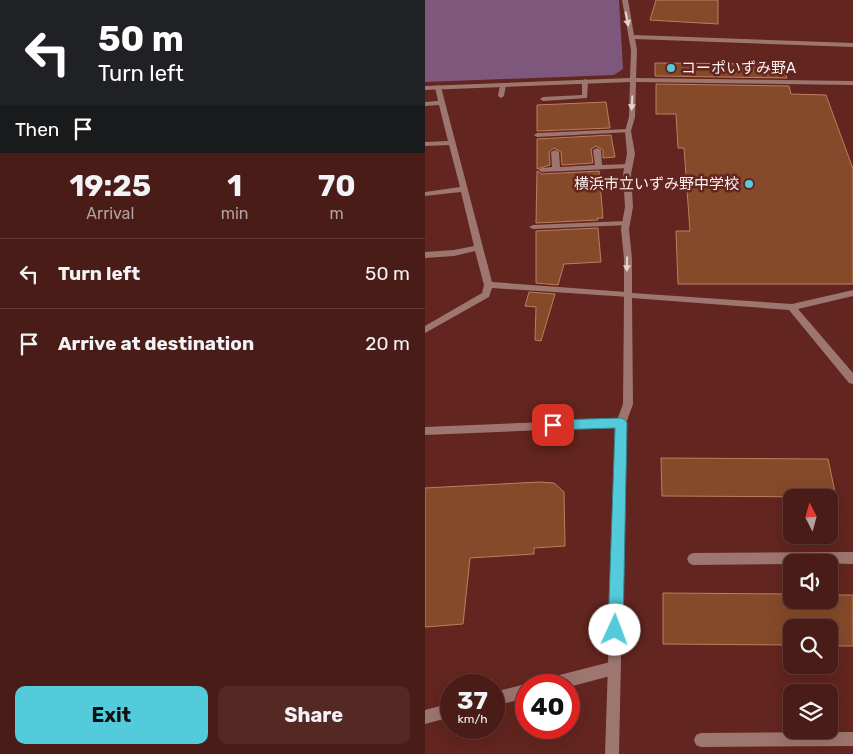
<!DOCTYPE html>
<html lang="en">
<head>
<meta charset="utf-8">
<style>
  body { margin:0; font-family:Rubik,"Noto Sans JP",sans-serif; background:#542924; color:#f1f3f6; height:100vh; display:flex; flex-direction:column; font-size:19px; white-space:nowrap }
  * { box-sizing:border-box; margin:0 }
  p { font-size:16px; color:#b2a1a1 }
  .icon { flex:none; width:28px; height:28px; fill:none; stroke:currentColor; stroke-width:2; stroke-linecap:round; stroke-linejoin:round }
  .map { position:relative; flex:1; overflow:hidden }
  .side { display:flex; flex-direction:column; background:#4a1c17; width:425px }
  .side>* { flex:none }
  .guide { background:#202124; color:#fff; overflow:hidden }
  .needle { width:32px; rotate:354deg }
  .fabs { position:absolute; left:358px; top:489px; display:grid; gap:10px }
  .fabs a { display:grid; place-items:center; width:55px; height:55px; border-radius:10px; background:#4a1c17; box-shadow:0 5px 20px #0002,0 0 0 1px #613a36; font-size:25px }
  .speed { position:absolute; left:15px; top:674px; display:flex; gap:10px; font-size:25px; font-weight:700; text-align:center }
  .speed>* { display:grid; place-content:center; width:65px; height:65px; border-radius:50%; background:#4a1c17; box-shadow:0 5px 20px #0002,0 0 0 1px #613a36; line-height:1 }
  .speed small { font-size:12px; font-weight:400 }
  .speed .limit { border:8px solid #d22; background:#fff; color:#111 }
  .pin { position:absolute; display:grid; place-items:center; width:42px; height:42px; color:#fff; margin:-21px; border-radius:10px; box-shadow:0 2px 8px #0006 }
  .me { position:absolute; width:55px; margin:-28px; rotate:2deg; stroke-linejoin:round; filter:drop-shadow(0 0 4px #0008) }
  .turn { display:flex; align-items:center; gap:18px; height:105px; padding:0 15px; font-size:22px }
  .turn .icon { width:65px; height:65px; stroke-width:2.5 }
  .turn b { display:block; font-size:35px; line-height:42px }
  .then { display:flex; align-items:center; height:48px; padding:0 15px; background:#0003; gap:10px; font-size:19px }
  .eta { display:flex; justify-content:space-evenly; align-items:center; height:85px; text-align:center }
  .eta b { font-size:30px; font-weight:700; line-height:35px }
  .cta { display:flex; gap:10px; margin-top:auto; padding:10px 15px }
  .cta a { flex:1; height:58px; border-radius:10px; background:#53cbdb; color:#111; font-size:20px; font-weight:700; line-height:58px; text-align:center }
  .cta a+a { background:#542924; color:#f1f3f6 }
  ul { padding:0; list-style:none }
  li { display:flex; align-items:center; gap:15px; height:70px; padding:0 15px; border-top:1px solid #613a36 }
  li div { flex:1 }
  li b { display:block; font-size:19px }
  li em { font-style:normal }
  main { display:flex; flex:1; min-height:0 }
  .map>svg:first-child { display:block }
  .green { fill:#7e587c }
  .building { fill:#844a2a; stroke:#be7e5e }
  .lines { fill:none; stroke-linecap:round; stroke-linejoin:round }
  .service { fill:#9e7670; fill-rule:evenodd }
  .minor { fill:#9e7670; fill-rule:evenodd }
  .tertiary { fill:#9e7670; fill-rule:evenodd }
  .oneway { fill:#e3d3d0 }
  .route { fill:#53cbdb; stroke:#36848e }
  .poi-dot { fill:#53cbdb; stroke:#63251f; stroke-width:2 }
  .labels { text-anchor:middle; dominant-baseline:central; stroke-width:5; stroke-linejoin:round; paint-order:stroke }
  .far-poi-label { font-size:15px; fill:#faf2f0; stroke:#63251f; text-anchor:start }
</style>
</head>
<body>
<main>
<section class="side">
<div class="guide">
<div class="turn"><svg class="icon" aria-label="left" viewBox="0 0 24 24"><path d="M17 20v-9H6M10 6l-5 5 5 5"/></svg><div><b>50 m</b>Turn left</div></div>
<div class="then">Then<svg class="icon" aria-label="arrive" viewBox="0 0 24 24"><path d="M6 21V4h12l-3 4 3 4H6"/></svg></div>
</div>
<div class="eta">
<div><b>19:25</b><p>Arrival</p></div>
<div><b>1</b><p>min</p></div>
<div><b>70</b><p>m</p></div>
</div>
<ul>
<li><svg class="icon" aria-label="left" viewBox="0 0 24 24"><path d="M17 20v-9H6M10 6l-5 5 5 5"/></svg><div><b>Turn left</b></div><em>50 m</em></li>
<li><svg class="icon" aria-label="arrive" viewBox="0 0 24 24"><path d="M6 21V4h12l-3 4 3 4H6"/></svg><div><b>Arrive at destination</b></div><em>20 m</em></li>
</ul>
<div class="cta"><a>Exit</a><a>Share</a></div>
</section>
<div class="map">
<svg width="428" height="754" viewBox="0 0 428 754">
  <rect width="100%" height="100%" fill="#63251f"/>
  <path class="green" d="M0 0H194L198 69 189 75 0 82Z"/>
  <path class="building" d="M231 0H293V24L225 20Z
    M230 63 358 64 362 78 230 76Z
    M231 84 364 86 366 94 401 95 428 169V284H253L251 231H265L259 148H253L251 114H231Z
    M181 102 185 128 112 131V105Z
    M186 135 190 157 178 158V150L171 146 166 149 168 163 137 165 136 152 129 148 124 152 125 165 112 169V139Z
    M112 171 117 174 174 171 178 218H172L173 220 111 223Z
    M173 228 176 262 139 264 133 285 111 283V231Z
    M104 292 130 294 116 341 110 340 111 307 100 306Z
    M236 458 403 459 411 497 237 496Z
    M114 482 129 483 139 492 140 546 109 548V554L45 558 38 624 0 627V488Z
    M238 593 366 594V600H404V595H428V646H404V628H366V645L238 644Z"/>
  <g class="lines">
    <path class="service" d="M160 79 163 81 162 98 118 101 115 99 118 97 157 95V81Z
      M78 83 81 85 79 96 76 98 73 96 75 85Z
      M13 85 16 87 67 282 201 292 204 293 205 295 204 297 67 288 64 297 0 333V326L57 293 59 285 50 251 29 256 0 258V252L29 250 49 246 36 192 0 196V192L35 187 24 145 0 146V142L23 141 14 105 0 106V102L13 101 10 87Z
      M203 129 206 131 205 132 112 137 109 135 112 133Z
      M172 148 176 150 177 165 204 164 208 166 204 168 117 172 113 170 117 168 127 167 126 152 130 150 134 152 135 167 170 165 168 150Z
      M201 221 205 223 204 225 108 229 104 227 108 225Z
      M428 552V564L366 562V564L268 565 264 563 262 559 264 555 268 553Z
      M428 732V746L276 747 271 745 269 740 271 735 276 733Z"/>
    <path class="minor" d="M197 0H203L209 35 428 43V47L210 39 212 50 211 78 428 81V85L211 82 210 117 206 131 210 154 206 174 208 207 204 229 207 259V293L367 304 428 290V296L373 309 428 373V384L424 383 364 310 207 298 208 404 200 426H192L191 423 198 404 199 297 197 295 199 293V259L196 229 200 207 198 174 202 154 200 131 204 117 205 82 0 90V86L205 78 206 50Z
      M189 661 194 663 196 668 194 673 189 675 144 687V685H116L118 680 123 678Z
      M101 684 104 685H101V698L69 706V692Z
      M26 703V717L0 724V710Z"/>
    <path class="tertiary" d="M196 419 200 420 201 423 194 754H180L191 427 0 435V427Z"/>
  </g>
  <defs><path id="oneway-solid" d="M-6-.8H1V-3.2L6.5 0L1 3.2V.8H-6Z" transform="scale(1.25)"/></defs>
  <g class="oneway">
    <use href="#oneway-solid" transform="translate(202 19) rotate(79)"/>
    <use href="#oneway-solid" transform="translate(207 103) rotate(93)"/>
    <use href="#oneway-solid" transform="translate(202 264) rotate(91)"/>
  </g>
  <path class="route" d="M196 418 200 420 202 423 198 630 196 635 190 637 185 635 183 630 190 428 128 430 124 428 122 425 124 421 128 420Z"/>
  <g class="poi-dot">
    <circle cx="246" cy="68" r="5"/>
    <circle cx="324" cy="184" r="5"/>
  </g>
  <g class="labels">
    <g class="far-poi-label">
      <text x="256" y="68">コーポいずみ野A</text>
      <text x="314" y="184" text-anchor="end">横浜市立いずみ野中学校</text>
    </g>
  </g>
</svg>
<div class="fabs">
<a><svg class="needle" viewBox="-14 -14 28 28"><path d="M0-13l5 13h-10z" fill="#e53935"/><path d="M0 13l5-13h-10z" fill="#b2a1a1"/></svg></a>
<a><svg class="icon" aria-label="sound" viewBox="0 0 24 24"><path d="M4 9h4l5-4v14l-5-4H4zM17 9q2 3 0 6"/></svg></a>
<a><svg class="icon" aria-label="search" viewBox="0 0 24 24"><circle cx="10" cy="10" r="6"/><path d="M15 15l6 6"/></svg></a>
<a><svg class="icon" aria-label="layers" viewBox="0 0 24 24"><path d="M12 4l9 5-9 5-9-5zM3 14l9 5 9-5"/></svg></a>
</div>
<div class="speed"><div>37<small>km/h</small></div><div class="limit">40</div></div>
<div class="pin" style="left:128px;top:425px;background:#d93025"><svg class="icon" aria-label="arrive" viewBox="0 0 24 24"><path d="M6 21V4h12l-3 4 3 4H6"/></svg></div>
<svg class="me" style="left:190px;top:630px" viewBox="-20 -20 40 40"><circle r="19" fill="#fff"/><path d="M0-13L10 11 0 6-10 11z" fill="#53cbdb"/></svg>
</div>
</main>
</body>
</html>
